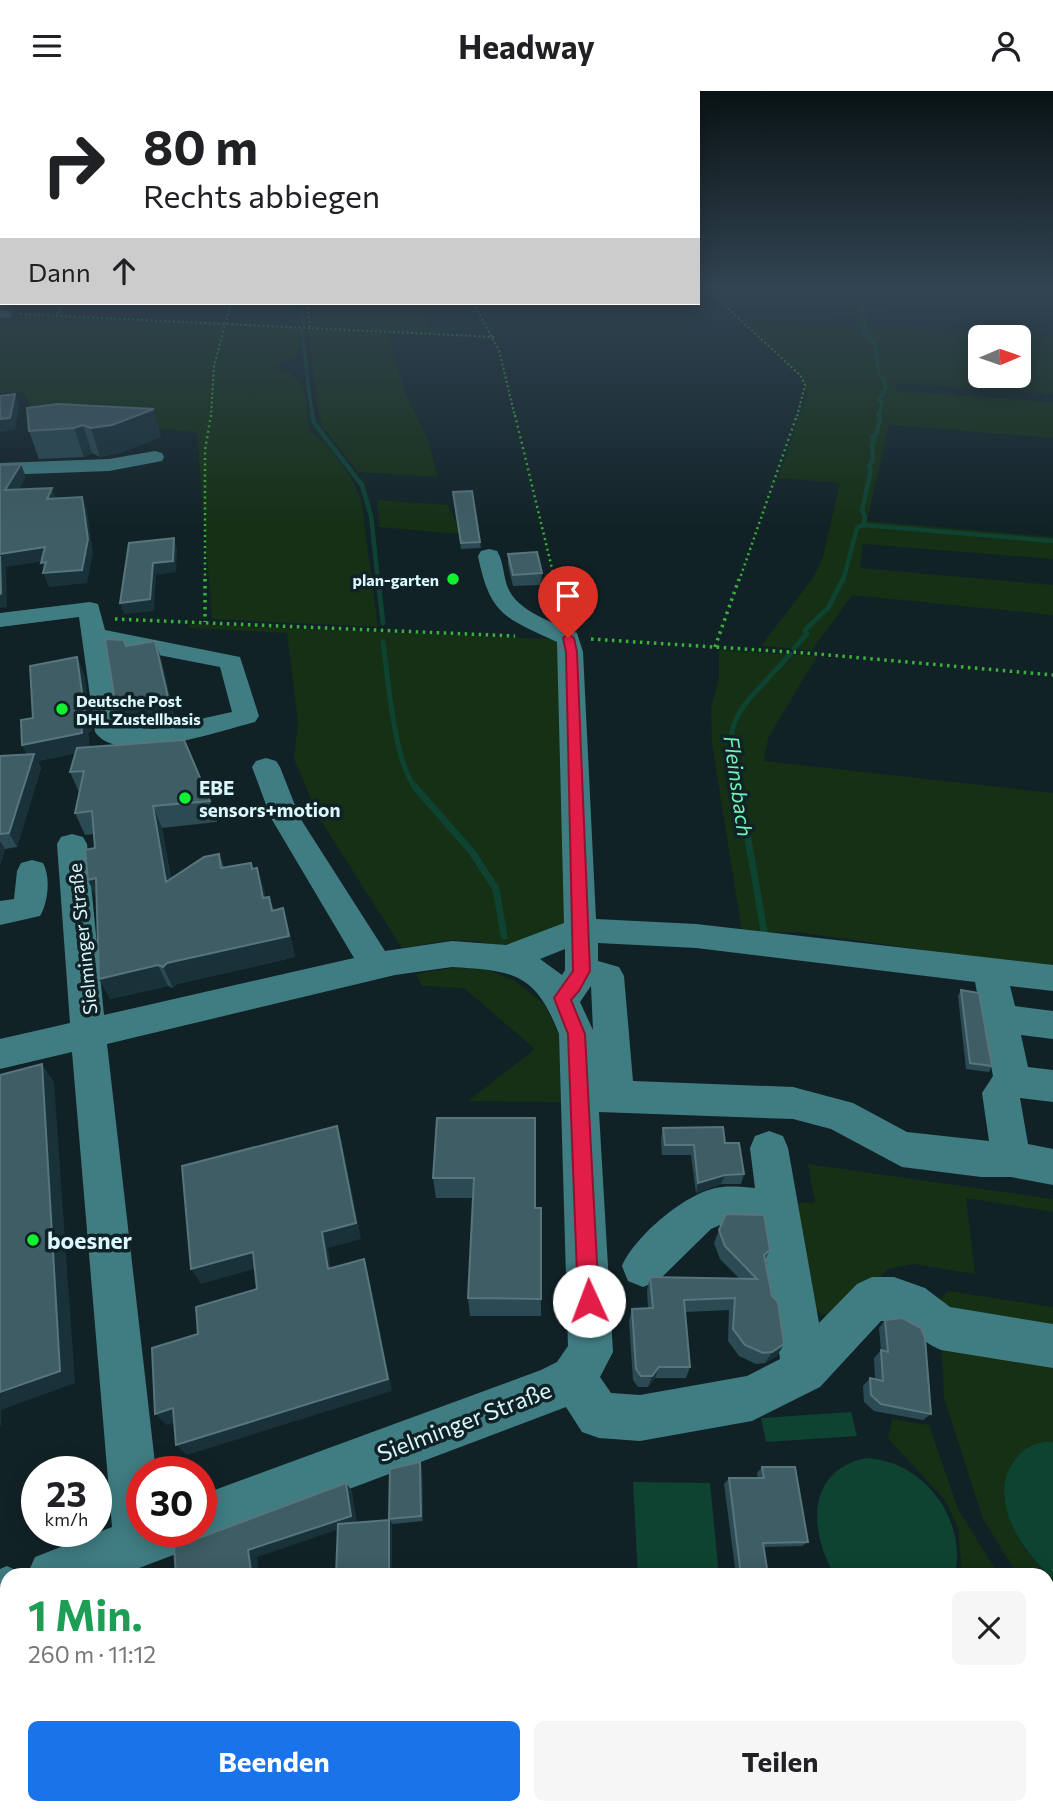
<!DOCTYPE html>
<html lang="de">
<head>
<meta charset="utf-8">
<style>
  body { margin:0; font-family:Commissioner,sans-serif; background:#f6f6f6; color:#202124; height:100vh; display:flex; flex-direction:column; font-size:26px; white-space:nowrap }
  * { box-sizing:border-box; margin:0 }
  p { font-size:23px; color:#757577 }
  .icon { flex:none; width:38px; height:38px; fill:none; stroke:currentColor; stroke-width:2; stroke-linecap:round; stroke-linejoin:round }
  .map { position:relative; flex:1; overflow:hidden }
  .side { position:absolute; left:0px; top:1477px; width:1054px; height:247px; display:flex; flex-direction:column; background:#fff; border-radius:21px 21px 0 0; box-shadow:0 4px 18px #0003 }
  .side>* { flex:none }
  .hud { position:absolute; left:0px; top:0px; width:700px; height:214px; box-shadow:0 4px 18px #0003; background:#fff; color:#202124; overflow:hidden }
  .needle { width:46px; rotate:88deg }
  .buttons { position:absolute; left:968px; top:234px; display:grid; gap:14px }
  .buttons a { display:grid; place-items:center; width:63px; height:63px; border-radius:10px; background:#fff; box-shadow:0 4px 18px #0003; font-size:35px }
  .speed { position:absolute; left:21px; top:1365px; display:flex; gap:14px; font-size:35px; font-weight:700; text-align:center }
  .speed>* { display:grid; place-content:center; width:91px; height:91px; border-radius:50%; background:#fff; box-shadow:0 4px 18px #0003; line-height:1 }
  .speed small { font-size:18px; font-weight:400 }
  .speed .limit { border:10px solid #d22; background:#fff; color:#111 }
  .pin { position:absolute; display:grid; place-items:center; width:60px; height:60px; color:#fff; margin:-72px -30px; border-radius:50% 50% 50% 0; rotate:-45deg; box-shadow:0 0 7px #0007 }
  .pin .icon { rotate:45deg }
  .me { position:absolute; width:77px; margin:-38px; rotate:358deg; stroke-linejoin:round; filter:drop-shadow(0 0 5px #0008) }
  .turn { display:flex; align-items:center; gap:24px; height:147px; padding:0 28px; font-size:32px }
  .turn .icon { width:91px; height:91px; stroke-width:2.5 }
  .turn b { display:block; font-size:49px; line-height:60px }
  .then { display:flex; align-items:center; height:66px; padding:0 28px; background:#0003; gap:14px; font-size:26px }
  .round { display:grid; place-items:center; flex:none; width:74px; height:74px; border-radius:10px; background:#f6f6f6 }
  .summary { display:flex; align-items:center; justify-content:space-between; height:119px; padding:0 28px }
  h1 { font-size:42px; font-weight:700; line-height:52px; color:#1e9e55 }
  .cta { display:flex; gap:14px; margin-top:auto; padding:14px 28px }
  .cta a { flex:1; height:80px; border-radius:10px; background:#1a73e8; color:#fff; font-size:28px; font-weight:700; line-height:80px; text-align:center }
  .cta a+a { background:#f6f6f6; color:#202124 }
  header { display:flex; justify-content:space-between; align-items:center; height:91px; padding:0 28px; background:#fff; font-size:32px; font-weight:700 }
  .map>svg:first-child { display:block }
  .green { fill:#153015; fill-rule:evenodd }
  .water { fill:#0e4332 }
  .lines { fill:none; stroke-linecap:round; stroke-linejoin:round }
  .stream-far4 { stroke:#0e4332; stroke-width:3.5 }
  .stream-far3 { stroke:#0e4332; stroke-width:4.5 }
  .stream-far2 { stroke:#0e4332; stroke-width:5 }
  .stream-far1 { stroke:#0e4332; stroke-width:7 }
  .stream { stroke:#0e4332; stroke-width:10 }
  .path-far2 { stroke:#3ab238; stroke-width:2; stroke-dasharray:2 2.5; stroke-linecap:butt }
  .path-far1 { stroke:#3ab238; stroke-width:2.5; stroke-dasharray:2 3.5; stroke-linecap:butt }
  .path { stroke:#3ab238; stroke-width:3.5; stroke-dasharray:2.5 4.5; stroke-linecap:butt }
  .minor { fill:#407d82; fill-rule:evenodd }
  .wall { fill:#2c4a53 }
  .shaded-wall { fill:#19323a }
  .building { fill:#3f5d65; stroke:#57757d; stroke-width:2 }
  .route { fill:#e11d48; stroke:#92132f; stroke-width:2 }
  .poi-dot { fill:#12f032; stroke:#112227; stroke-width:2.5 }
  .labels { text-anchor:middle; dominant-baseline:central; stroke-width:7; stroke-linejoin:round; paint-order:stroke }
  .far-poi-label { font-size:16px; font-weight:bold; fill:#d9f7fd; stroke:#112227; text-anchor:end }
  .poi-label { font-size:19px; font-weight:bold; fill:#d9f7fd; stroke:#112227; text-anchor:start }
  .street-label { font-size:19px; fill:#d9f7fd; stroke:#112227 }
  .water-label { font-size:21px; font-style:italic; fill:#6ef6b3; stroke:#112227 }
  .near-poi-label { font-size:23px; font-weight:bold; fill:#d9f7fd; stroke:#112227; text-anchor:start }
  .near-street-label { font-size:23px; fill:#d9f7fd; stroke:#112227 }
</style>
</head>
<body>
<header><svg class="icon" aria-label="menu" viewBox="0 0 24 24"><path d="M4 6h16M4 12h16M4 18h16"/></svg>Headway<svg class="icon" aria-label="person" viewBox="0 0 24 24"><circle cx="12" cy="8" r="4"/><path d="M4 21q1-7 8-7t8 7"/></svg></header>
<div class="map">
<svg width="1053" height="1723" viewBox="0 0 1053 1723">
  <rect width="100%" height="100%" fill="#112227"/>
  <path class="green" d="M708 196H967L1053 201V222L866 213 875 236 1053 246V303L896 292 897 300 1053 311V347L889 334 867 430 1053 446V468L863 453 860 477 1053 494V524L852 504 812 559 761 555 813 487 823 466 840 392 778 387 807 302 803 285 744 230 858 236 857 223 729 215ZM980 247H1018V285H980Z
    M311 212H419L435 243 314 236Z
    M9 217H55L53 225 298 237V264L276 276C312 289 305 305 309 339L328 355 350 385 361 408 378 536 212 528 197 341 37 330 24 301 0 302V234Z
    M308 238 388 242 404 299 428 349 438 386 358 381 323 336 319 325Z
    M377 409 448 414 461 443 379 436Z
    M190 533 552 548 562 553 575 832 500 856 477 850 450 849 402 857 319 727 294 668 298 632 287 542 188 537Z
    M719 559 817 565 768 647 764 670 1053 702V877L797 841H742L712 652 711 618 719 586Z
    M453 877 485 878 514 889 544 913 559 943 561 1011 468 1010 535 958 464 897 422 895 416 883Z
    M808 1073 1053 1108V1121L966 1107 975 1183 914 1173 888 1178 844 1223 824 1224 809 1215 795 1112 815 1111Z
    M948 1200 1053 1216V1243L936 1213Z
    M941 1247 1053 1265V1351H1048L1014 1369C993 1412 1018 1460 1053 1487V1712L1046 1697V1484H1018L983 1428 944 1307Z
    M892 1328 929 1334 958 1418 999 1484H962L958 1436 945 1409 888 1347Z"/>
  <path class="water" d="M851 1321 857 1345 766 1351 761 1327Z
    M1053 1351V1487C1021 1462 983 1401 1019 1364 1028 1355 1040 1350 1053 1351Z
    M866 1367C924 1370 967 1428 955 1484L834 1483C809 1439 806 1380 866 1367Z
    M633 1391 710 1392 719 1484H638Z
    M817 1717H1024L1025 1723H818Z"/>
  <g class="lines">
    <path class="stream-far4" d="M850 196 858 200 864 217 861 220 865 231 863 240 875 253 879 284 884 288 886 297 879 309 882 311 879 326
      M301 212 304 235
      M301 239C307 268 307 297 313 326"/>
    <path class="stream-far3" d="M312 324 314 332 362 394 371 425 378 490
      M863 434 1053 450
      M843 490 857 437 863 434 865 426 862 419 871 379 869 375 873 369 872 353 875 350 872 346 876 344 880 328 878 324"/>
    <path class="stream-far2" d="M378 488 383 532
      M383 551C388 584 394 676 417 698
      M794 557 807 543 805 539 828 517 843 488
      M739 698C737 685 732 672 731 659 726 618 767 593 790 563"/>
    <path class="stream-far1" d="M415 696 472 761 496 798 504 845
      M739 696 765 846"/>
    <path class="stream" d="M1046 1627 1053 1641"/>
    <path class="path-far2" d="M705 196 801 285 805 294 797 326
      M307 212 310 237
      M473 212 499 259 515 326
      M20 223 494 246
      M57 223 64 212
      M211 326 214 275 231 212"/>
    <path class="path-far1" d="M515 324 555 490
      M205 490V359L211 324
      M739 490 797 324"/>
    <path class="path" d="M205 488V531
      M555 488 564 525
      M115 528 515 545
      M591 548 806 562 1053 584
      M715 556 739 488"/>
    <path class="minor" d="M0 219 10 220 12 223 10 226 0 227Z
      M155 360 162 362 164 366 162 370 109 380 0 384V372L109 368Z
      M489 458 497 460C504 471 503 485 508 497 518 521 555 532 577 542L583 561 596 828 696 833 1053 874V900L1010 895 1015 915 1053 920V948L1021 944 1028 976 1053 979V1011L1020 1007 1028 1053 1053 1058V1094L1011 1086H981L902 1076 831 1038 793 1028 599 1021 613 1261 600 1286 611 1302 640 1304 747 1285 780 1268 761 1135 720 1134 711 1138 658 1190 643 1196 628 1190 622 1175C635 1145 688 1099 722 1096 733 1095 744 1096 755 1097L750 1057 755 1045 769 1040 783 1045 788 1057 819 1232 857 1193 872 1186H894L925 1197 950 1216 1053 1233V1277L941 1259C917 1249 907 1230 881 1230L820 1296 752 1330 640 1350 599 1347 582 1341 566 1316 201 1454 192 1450 189 1458 121 1484H27L35 1466 112 1436 72 961 0 978V948L70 932 57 753 61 746 72 743 83 746 87 753 104 924 354 867 271 727 252 676 256 670 266 667 276 670 280 676 300 727 385 860 452 850 506 854 564 832 557 551C505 527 490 524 478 465L481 460ZM598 852 696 857 975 891 993 985 982 1002 989 1050 907 1041 853 1012 793 996 633 990 624 885 619 876 598 870ZM565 858V879L562 884 540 868ZM452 876C513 880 535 881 559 943L568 1255 557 1271 541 1279 201 1404V1440H142V1381H156L107 953 395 884ZM591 895 593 939 580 911Z
      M90 511 98 513 105 539 240 566 259 625 255 631C222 639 118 676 95 641L79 526 0 536V522ZM107 554 220 576 232 621 154 638 121 636Z
      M32 769 43 772C51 786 48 812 40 825L0 834V810L14 808 17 780 21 772Z
      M7 1475 26 1484H7V1527L0 1530V1478Z"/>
  </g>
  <path class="wall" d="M27 317 161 346 120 362 100 366 92 362 84 366 39 368 29 340Z
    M454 406 480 451 481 457 461 458Z
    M508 463 542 482 541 494 513 495 508 474Z
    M77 566 84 584 92 640 88 641 89 656 210 710 217 731 162 737 171 788 219 763 224 776 251 772 264 798 265 807 269 806 274 820 283 817 289 839 295 866 177 893 173 897 168 895 110 908 96 806 88 789 95 757 94 743 85 744 75 722 79 701 70 681 76 662 38 670 41 677 17 756 5 758 0 773V665L27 663 22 654 33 627Z
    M961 899 992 975 989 981 966 978 958 905Z
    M437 1027 535 1117 541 1208V1225H470L468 1207 473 1107H436L433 1087Z
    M663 1037 725 1052 744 1083 741 1093H721L696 1102 691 1064H662L661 1047Z
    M719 1139 770 1159 765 1169 777 1265 765 1272 756 1273 739 1265 728 1250 729 1219 685 1221 690 1276 686 1287H655L648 1296H638L633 1289 629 1230 632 1218 648 1217 647 1199 650 1186 739 1187 720 1168 714 1152Z
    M885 1229 931 1323 923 1329 874 1320 864 1311 863 1295 870 1287 875 1288 874 1267 881 1259 879 1237Z
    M762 1376 808 1451 802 1455 764 1456 768 1484H736L724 1393 729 1387H758L757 1382Z
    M422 1377 423 1430 392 1433 389 1428Z"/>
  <path class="shaded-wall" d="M15 303 19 315 15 339 0 341V328Z
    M154 318 161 346 120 362 100 366 91 337Z
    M83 334 92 362 84 366 74 337Z
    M21 373 26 386 11 412 5 399Z
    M52 397 57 410 47 408Z
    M82 406 87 419 93 462 87 492 49 496 43 482H46L41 472Z
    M174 447 177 458 176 481 156 484 154 520 124 523 120 512Z
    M45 456 51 469 6 476 7 516 0 517V463Z
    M155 550 161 567 174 623 123 634 116 616Z
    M77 566 84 584 92 640 88 641 90 659 38 670 41 677 17 756 9 742 31 671 22 654 80 624Z
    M153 715 162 737 175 813 166 791Z
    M0 750 5 758 0 773Z
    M257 777 264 798 269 829 263 807Z
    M96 787 99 811 88 789Z
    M283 817 289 839 295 866 177 893 173 897 163 876 167 872Z
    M158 874 168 895 110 908 99 888Z
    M42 973 54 991 75 1292 1 1319V1335H0V1301Z
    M337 1035 342 1052 361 1148 328 1157 333 1192 328 1178 322 1141Z
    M725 1084 721 1093 696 1102 698 1092Z
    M253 1161 261 1176 201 1193 191 1178Z
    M364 1168 368 1182 392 1300 187 1364 176 1354Z
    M784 1253 777 1265 765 1272 772 1261Z
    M659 1276 655 1287 648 1296 652 1285Z
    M173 1317 185 1328 167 1334 155 1323Z
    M420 1371 422 1377 423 1430 421 1425Z
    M346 1392 352 1400 357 1432 257 1466 259 1484H239L248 1459Z
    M389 1429 392 1434V1484H389Z
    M7 1702V1709L0 1712V1705Z"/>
  <path class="building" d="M15 303 10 327 0 328V305Z
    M57 313 154 318 112 334 91 337 83 334 74 337 29 340 27 317Z
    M21 373 5 399 52 397 47 408 82 406 88 448 82 479 43 482 46 471 41 472 45 456 0 463V374Z
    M472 400 480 451 461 452 453 401Z
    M174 447 173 470 153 472 150 508 120 512 129 452Z
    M537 461 542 482 513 484 508 463Z
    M0 465 1 502 0 503Z
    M105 548 124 549 126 555 155 550 168 606 116 616Z
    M77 566 85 623 80 624 82 642 22 654 21 629 33 627 30 575Z
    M184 649 210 710 153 715 166 791 204 766 219 763 221 777 251 772 252 778 257 777 263 807 269 806 272 820 283 817 289 845 167 872 163 876 158 874 99 888 96 787 88 789 85 759 95 757 92 720 75 722 84 680 70 681 77 657Z
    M34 663 9 742 0 743V665Z
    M961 899 979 902 992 975 970 972Z
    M42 973 60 1280 0 1301V984Z
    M437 1027H535V1117H541V1208L468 1207 474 1087H433Z
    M337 1035 356 1132 322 1141 328 1178 364 1168 388 1288 176 1354 173 1317 155 1323 152 1257 198 1243 196 1216 257 1198 253 1161 191 1178 182 1075Z
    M723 1036 725 1052H739L744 1083 725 1084 698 1092 694 1054H665L663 1037Z
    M726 1123 764 1124 770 1159 764 1164 772 1205 778 1211 784 1253 772 1261 763 1262 745 1254 733 1238 735 1207 684 1209 690 1276H659L652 1285H641L636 1278 632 1218 653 1217 650 1186 757 1188 725 1155 719 1139Z
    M902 1227 921 1237 925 1247 931 1323 881 1313 871 1304 870 1287 883 1290 881 1259 888 1261 885 1229Z
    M420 1371 421 1425 389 1428 390 1378Z
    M762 1376H795L808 1451 763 1452 768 1484H741L729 1387H764Z
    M346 1392 351 1425 248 1459 251 1480 239 1484H176L174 1456 181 1452 183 1447 191 1450Z
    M389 1429V1484H336L338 1433Z
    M7 1518V1702L0 1705V1521Z"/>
  <linearGradient id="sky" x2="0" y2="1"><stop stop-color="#091315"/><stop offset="0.45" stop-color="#324452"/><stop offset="1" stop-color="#324452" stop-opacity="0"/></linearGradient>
  <rect width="1053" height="438" fill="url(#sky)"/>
  <path class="route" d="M568 543 574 547 577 561 590 880 579 900 571 909 585 943 599 1210 596 1217 589 1220 581 1217 578 1210 568 943 554 907 573 880 566 561 563 547Z"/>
  <g class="poi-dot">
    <circle cx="453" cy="488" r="7"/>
    <circle cx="62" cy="618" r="7"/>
    <circle cx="185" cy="707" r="7"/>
    <circle cx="33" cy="1149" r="7"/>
  </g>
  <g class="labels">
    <g class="far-poi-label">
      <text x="439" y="488">plan-garten</text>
      <text x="76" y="609" text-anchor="start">Deutsche Post<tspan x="76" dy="18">DHL Zustellbasis</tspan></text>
    </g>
    <g class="poi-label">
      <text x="199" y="696">EBE<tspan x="199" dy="22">sensors+motion</tspan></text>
    </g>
    <g class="street-label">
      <text transform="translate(82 848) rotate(-96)">Sielminger Straße</text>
    </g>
    <g class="water-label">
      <text transform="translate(739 695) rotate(82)">Fleinsbach</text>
    </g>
    <g class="near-poi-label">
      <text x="47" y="1149">boesner</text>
    </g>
    <g class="near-street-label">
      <text transform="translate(464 1330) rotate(-21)">Sielminger Straße</text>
    </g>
  </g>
</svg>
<div class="buttons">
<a><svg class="needle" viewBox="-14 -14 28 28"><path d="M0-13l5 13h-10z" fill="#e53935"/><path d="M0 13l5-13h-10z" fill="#757577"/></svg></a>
</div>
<div class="speed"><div>23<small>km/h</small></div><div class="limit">30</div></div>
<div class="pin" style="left:568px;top:547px;background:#d93025"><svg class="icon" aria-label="arrive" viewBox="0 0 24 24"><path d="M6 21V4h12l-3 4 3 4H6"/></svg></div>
<svg class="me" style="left:589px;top:1210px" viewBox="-20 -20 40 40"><circle r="19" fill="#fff"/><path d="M0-13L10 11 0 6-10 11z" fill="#e11d48"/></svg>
<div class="hud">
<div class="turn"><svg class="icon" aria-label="right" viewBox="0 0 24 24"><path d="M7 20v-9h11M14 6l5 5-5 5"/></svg><div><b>80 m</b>Rechts abbiegen</div></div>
<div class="then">Dann<svg class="icon" aria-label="ahead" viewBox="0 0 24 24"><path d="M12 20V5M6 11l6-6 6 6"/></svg></div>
</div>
<section class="side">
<div class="summary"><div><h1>1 Min.</h1><p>260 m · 11:12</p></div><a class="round"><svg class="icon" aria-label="close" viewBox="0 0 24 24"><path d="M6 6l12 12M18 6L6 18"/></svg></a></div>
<div class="cta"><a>Beenden</a><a>Teilen</a></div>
</section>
</div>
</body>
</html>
